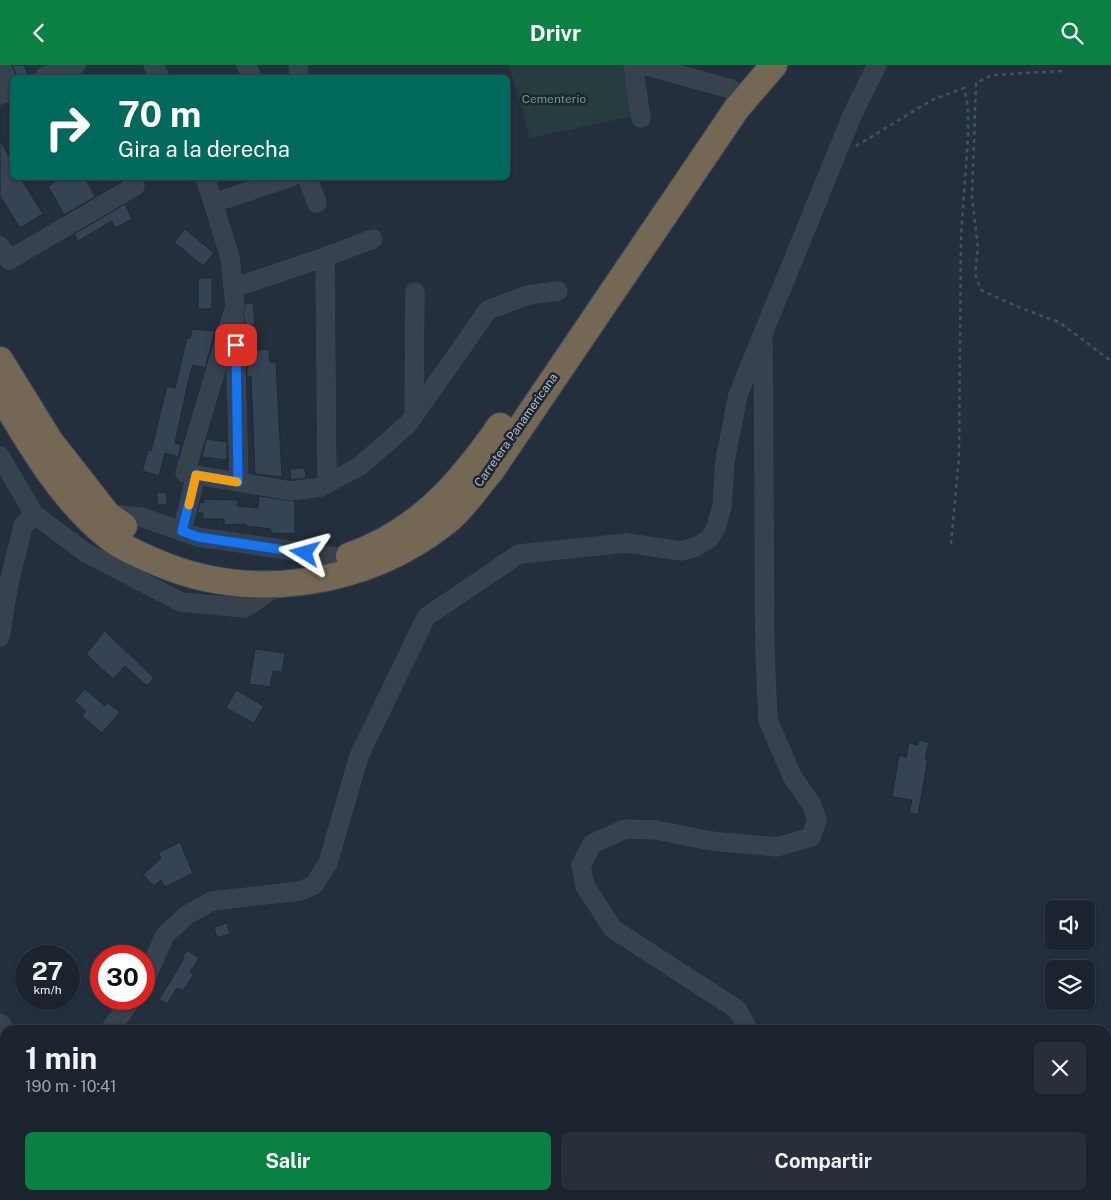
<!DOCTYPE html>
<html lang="es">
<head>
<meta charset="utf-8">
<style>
  body { margin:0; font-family:"Public Sans",sans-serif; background:#282f3a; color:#f1f3f6; height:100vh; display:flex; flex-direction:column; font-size:19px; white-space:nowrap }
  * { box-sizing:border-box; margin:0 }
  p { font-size:16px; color:#a0a4aa }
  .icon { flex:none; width:28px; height:28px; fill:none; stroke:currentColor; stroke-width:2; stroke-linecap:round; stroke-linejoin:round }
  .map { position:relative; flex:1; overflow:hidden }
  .sheet { position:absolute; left:0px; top:960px; width:1111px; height:175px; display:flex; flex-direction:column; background:#1b232e; border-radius:15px 15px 0 0; box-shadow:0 1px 4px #0004,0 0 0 1px #39404a }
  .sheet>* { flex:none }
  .hud { position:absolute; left:10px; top:10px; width:500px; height:105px; border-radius:8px; box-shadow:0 1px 4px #0004,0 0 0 1px #39404a; background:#00695c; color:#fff; overflow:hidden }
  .fabs { position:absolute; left:1045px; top:835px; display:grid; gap:10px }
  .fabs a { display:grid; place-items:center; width:50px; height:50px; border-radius:8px; background:#1b232e; box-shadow:0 1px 4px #0004,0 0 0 1px #39404a; font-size:25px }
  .speed { position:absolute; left:15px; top:880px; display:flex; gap:10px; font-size:25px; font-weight:700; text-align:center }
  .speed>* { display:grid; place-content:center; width:65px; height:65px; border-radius:50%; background:#1b232e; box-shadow:0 1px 4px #0004,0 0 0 1px #39404a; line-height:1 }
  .speed small { font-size:12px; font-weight:400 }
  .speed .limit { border:8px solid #d22; background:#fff; color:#111 }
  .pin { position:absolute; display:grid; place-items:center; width:42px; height:42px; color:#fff; margin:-21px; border-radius:10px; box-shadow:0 2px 8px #0006 }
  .me { position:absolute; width:55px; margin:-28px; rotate:278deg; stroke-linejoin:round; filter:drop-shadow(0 0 4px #0008) }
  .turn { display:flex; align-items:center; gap:18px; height:105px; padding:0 25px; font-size:22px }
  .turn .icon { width:65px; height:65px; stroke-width:2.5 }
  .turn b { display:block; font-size:35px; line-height:42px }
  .round { display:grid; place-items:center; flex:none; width:52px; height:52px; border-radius:8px; background:#282f3a }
  .overview { display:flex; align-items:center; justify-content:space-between; height:85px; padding:0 25px }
  h1 { font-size:30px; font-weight:700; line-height:38px }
  .primary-button { display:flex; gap:10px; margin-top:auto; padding:10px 25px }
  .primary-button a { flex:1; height:58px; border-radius:8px; background:#0b8043; color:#fff; font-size:20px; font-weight:700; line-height:58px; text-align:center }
  .primary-button a+a { background:#282f3a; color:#f1f3f6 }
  header { display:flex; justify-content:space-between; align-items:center; height:65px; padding:0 25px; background:#0b8043; color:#fff; font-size:22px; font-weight:700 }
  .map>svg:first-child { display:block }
  .green { fill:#263c3f }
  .building { fill:#364354; stroke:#1f2835 }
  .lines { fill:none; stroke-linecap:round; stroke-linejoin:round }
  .minor-casing { stroke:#414a57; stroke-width:19 }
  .highway-casing { stroke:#434c59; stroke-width:28 }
  .path { stroke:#3f5557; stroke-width:2.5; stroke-dasharray:4 4; stroke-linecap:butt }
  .minor { stroke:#38414e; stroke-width:18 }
  .highway { stroke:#746855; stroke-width:26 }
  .route-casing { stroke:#114b97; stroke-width:12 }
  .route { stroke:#1a73e8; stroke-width:9 }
  .slow { stroke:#f59e0b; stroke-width:9 }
  .labels { text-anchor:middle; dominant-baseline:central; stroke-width:5; stroke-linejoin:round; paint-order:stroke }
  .park-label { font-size:12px; fill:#6b9a76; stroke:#1d2633 }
  .street-label { font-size:12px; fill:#b4bcc9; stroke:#1d2633 }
</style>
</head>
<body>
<header><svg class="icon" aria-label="back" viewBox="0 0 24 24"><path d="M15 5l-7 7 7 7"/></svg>Drivr<svg class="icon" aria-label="search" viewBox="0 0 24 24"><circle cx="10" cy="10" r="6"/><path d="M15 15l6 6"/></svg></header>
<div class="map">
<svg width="1111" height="1135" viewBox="0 0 1111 1135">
  <rect width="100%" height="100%" fill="#242f3e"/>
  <path class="green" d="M509 0H628L638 50 530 73Z"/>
  <path class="building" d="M12 0H24L29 12H17Z
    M0 75 12 97V112H20L43 149 20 163 0 131Z
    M64 112H85L95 132 64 150 48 121Z
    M125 139 132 154 115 163 112 156 78 176 74 169Z
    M185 164 214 188 203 201 174 177Z
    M198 213H212V244H198Z
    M253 238 255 259 246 260 243 250 245 239Z
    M192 264 215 266 205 303 193 300 189 313 175 378 181 380 178 392 165 388 159 411 142 406 148 385 151 386 167 321 175 323 187 273 190 274Z
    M269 284 270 297H276L282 412 255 409 251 311 247 312V298H252L250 286Z
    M206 374 227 377V395L202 392Z
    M305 403 306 413 291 415 290 404Z
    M157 427 167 428V440H157Z
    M259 431 295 436V469L271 468V464L245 461V459L224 460V454H203V448H197L200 437 204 438V434L238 435 237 441 258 443Z
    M105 566 154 613 147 621 125 601 113 614 86 589Z
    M255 584 285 588 282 607 273 606 270 622 249 619Z
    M85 624 105 641 108 638 120 647 102 668 82 651 86 646 74 636Z
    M236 625 264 641 254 658 226 643Z
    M919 675 929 677 925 694H928L918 750 909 748 912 735 892 732 899 690 906 692 909 678 918 680Z
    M180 777 193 808 165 822 161 815 154 821 143 810 161 793 158 788Z
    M227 858 230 869 217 873 214 862Z
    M187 885 199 893 190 907 194 909 183 926 177 923 167 939 159 934 184 894 182 893Z"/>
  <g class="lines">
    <defs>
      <path id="minor" d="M153 0 160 12
        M246 0 252 12
        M298 0 299 12
        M633 0 641 53
        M644 0 731 24
        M44 12 76 0
        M0 30 11 25 1 0
        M205 112 230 192 235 241 185 408 291 426 321 422 360 401 408 359 488 245 528 230 558 226
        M307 112 317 138
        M213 138 291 112
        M0 181 9 195 135 121 131 112
        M325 192 373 174
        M233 223 325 192 327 418
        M235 256 239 417
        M414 351 415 227
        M0 391 34 449 86 488 181 537 245 543 279 520
        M109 449 141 452 198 472 343 493
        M182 466 196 410
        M0 572 9 518 23 461 34 449
        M144 917 165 870 187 850 212 836 300 826 314 820 328 798 359 691 426 552 519 489 627 478 681 486 696 482 709 474 716 463 722 441 725 396 738 330 854 46 877 0
        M0 958 2 960
        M110 965 132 934
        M748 965 738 945 613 864 585 821 581 800 592 779 625 764 656 765 711 776 777 782 811 772 817 755 812 740 792 711 768 655 765 588 763 276
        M0 1135 5 1124
        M700 1135 704 1130"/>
      <path id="highway" d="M0 295 50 376 107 449 124 461
        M0 329C30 379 60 432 106 470 120 482 140 490 156 497 251 538 365 521 446 457 463 444 477 422 491 406L737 43 774 0
        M349 491C418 467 459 420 500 361"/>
    </defs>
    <use href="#minor" class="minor-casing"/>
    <use href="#highway" class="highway-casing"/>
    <path class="path" d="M1062 6 992 10 976 18 972 132 978 183 975 209 981 225 1023 244 1059 257 1111 296
      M856 81 932 35 964 23 968 42V72L961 171 959 392 951 479"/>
    <use href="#minor" class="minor"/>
    <use href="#highway" class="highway"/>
  </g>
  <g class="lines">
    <defs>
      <path id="route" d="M236 280 238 417 196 410 182 466 198 472 305 488"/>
    </defs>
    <use href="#route" class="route-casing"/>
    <use href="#route" class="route"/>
    <path class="slow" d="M189 440 196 410 237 417"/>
  </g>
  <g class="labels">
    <g class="park-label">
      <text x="554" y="34">Cementerio</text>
    </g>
    <g class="street-label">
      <text transform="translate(516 365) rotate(-55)">Carretera Panamericana</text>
    </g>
  </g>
</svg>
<div class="fabs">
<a><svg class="icon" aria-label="sound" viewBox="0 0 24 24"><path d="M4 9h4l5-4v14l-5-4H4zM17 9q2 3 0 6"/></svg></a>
<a><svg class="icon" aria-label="layers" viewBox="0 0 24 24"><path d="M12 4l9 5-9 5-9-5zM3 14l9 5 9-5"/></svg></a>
</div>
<div class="speed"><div>27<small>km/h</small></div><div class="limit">30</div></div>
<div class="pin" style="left:236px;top:280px;background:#d93025"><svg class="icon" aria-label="arrive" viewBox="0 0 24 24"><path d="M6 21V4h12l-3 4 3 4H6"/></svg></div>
<svg class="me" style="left:305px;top:488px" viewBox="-20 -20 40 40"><path d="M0-17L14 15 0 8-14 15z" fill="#1a73e8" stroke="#fff" stroke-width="4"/></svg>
<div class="hud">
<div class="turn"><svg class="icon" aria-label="right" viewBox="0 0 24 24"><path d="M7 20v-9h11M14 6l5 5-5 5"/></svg><div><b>70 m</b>Gira a la derecha</div></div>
</div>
<section class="sheet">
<div class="overview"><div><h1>1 min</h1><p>190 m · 10:41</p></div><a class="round"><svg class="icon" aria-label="close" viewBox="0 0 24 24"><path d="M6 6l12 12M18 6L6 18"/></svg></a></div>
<div class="primary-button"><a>Salir</a><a>Compartir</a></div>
</section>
</div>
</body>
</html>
